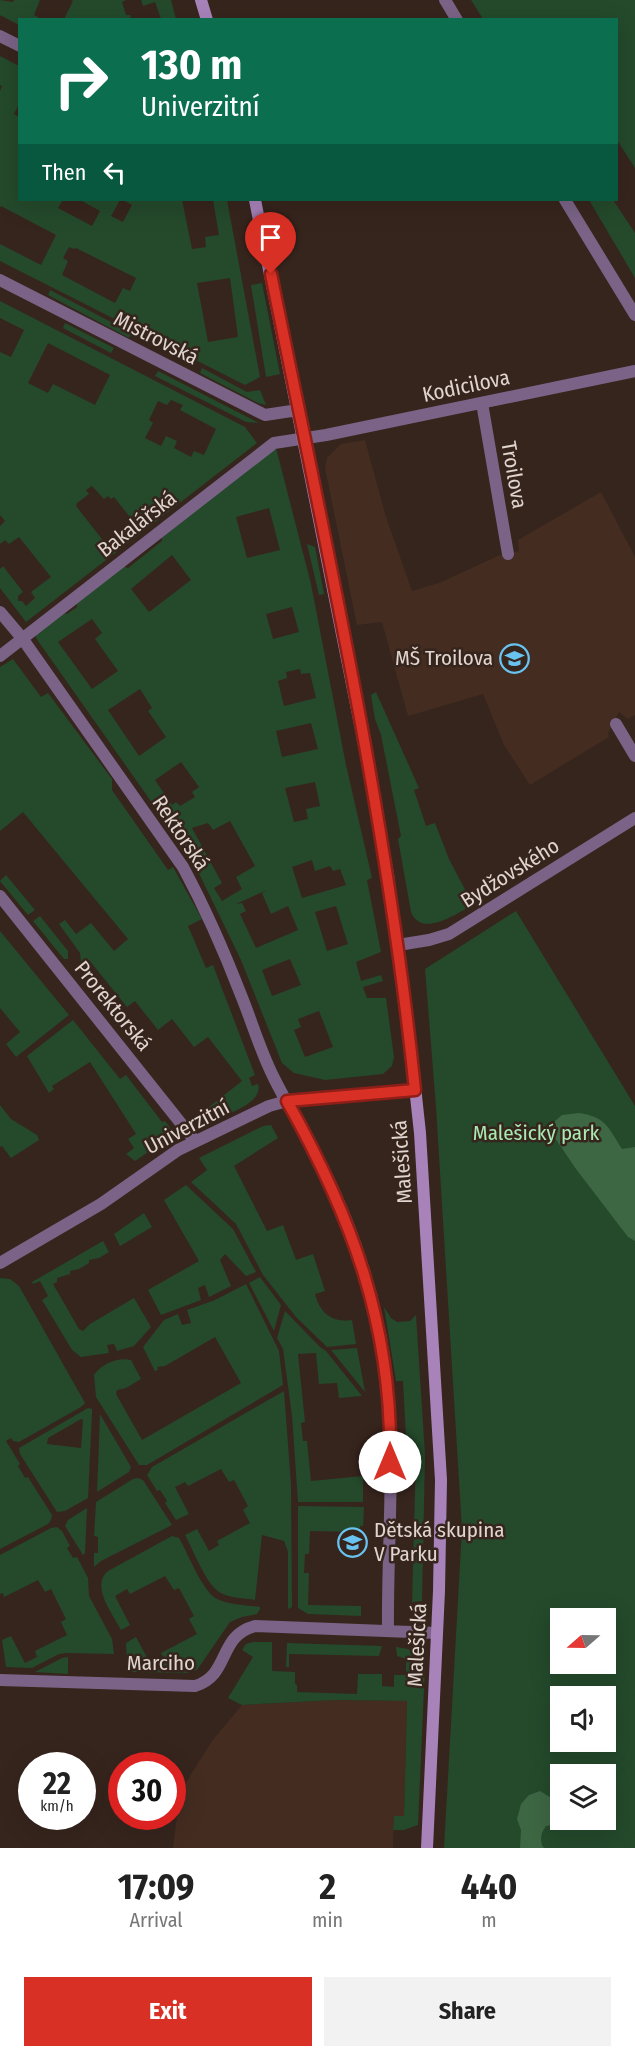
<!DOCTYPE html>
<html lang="en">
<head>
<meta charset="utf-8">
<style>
  body { margin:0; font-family:"Fira Sans Condensed",sans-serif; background:#f2f2f2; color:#222; height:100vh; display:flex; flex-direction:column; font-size:22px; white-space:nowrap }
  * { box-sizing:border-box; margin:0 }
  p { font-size:20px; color:#767676 }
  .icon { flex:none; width:33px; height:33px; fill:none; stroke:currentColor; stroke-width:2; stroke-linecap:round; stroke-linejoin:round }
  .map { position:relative; height:1848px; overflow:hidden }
  .drawer { display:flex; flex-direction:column; background:#fff; flex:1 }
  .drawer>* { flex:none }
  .hud { position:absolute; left:18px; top:18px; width:600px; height:183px; border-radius:0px; box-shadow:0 6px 24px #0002; background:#0b6e4f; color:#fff; overflow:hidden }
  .needle { width:39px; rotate:250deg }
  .controls { position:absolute; left:550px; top:1608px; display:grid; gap:12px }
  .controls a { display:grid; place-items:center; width:66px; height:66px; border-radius:0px; background:#fff; box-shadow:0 6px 24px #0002; font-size:30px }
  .speed { position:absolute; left:18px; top:1752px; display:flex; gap:12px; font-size:30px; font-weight:700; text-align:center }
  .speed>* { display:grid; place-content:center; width:78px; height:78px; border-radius:50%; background:#fff; box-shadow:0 6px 24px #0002; line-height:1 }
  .speed small { font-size:15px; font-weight:400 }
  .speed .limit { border:9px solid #d22; background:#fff; color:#111 }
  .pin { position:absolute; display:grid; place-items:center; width:51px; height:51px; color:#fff; margin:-62px -26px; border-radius:50% 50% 50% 0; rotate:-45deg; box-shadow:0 0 6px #0007 }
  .pin .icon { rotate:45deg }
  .me { position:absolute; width:66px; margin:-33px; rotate:0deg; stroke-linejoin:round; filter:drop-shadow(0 0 4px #0008) }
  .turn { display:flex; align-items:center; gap:21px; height:126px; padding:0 24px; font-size:27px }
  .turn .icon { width:78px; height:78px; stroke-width:2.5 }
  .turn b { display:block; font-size:42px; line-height:51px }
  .then { display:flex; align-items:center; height:57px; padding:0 24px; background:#0003; gap:12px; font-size:22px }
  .eta { display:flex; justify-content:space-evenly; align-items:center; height:102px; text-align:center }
  .eta b { font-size:36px; font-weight:700; line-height:42px }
  .button { display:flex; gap:12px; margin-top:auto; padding:12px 24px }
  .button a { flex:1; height:69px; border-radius:0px; background:#d93025; color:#fff; font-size:24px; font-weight:700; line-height:69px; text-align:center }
  .button a+a { background:#f2f2f2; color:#222 }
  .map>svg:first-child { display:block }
  .built { fill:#442c20 }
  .green { fill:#24492b; fill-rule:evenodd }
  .forest { fill:#3d6643 }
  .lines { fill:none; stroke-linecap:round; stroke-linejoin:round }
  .street { stroke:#7a6386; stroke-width:12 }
  .secondary { stroke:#a883ba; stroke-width:12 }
  .route-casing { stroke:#8d1f18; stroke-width:15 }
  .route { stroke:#d93025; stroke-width:10 }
  .labels { text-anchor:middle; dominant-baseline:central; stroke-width:5; stroke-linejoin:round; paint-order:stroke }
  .street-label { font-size:21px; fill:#e1d5cf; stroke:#36251d }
  .poi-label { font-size:21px; fill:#e1d5cf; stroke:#36251d; text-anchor:end }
  .park-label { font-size:21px; fill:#a8eab1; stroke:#36251d }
</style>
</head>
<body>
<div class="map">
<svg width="635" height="1848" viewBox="0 0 635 1848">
  <rect width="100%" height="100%" fill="#36251d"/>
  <path class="built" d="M365 440 386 517 412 591 439 583 500 555 519 551 518 540 601 492 635 557V715L628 719 619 712 608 733 609 737 530 785 504 745 483 694 408 716 382 622 357 625 325 468 327 458 341 444Z
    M336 1700 407 1701 404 1816H394L393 1848H173L180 1792 212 1741 242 1705Z"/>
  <path class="green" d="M0 0 13 2 14 0H40L34 15 41 19 20 20 19 25 0 15Z
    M71 0H126L122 2 126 15H130L131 19H64L73 1Z
    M141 0H171L176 19H161L155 2 143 6Z
    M471 0H635V168L617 140 616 20 483 19Z
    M0 56 19 66V104L14 114 19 117 20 200H63L58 208 92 226 100 211 80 200H120L111 216 123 222 132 205 123 200H182L192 249 206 247 205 237 219 235 213 200H227L260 377 245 385 0 261V244L41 265 56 235 1 206 0 208V91L2 86 0 85ZM69 247 74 249 76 248 136 278 130 291 123 288 115 303 62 275 68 261 63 258ZM230 278 238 337 208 342 197 283Z
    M589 200H613L635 233V278Z
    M262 283 280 374 266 377 251 285Z
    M50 290 132 333 129 338 48 295Z
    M0 301 245 427 257 443 26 622 0 588V569L3 566 23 592 18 596V601H22L26 606 35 598 31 592 51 577 19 537 9 544 5 540 0 544V526L5 521 0 515V352L11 357 24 330 0 318ZM48 343 110 375 95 405 53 384 48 393 28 383ZM171 400 183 405 180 410 216 429 204 455 194 451 191 457 174 448 177 441 166 436 161 446 145 438 153 423 149 420 158 401 167 405ZM92 486 104 499 108 496 111 499 114 497 133 521 105 543 76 506 77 503 89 494 86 490Z
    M65 323 114 348 111 353 63 328Z
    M202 368 247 392 260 390 266 405 258 403 200 373Z
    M158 371 259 423 246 422 155 376Z
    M276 448 311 584 346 765 372 878 367 880 381 952 356 962 361 981 381 975 383 981 363 987 367 998H386L394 1057 392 1066 383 1074 325 1080 294 1073 282 1063 241 960 193 861 36 638V634L63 613 67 614 77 607V602L122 566 128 568 162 541V535ZM269 508 280 550 247 558 236 517ZM172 555 191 580 149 612 131 589ZM292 607 299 632 273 639 266 614ZM92 619 102 633 95 639 118 671 92 689 58 642ZM300 669 301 674 310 673 316 698 284 706 278 681 287 678 286 672ZM140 689 152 708 148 711 166 737 139 756 108 710ZM311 723 318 749 282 757 276 731ZM181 762 199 787 192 792 195 797 180 806 176 802 172 805 155 780ZM315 782 320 806 306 809 308 819 294 822 285 788ZM230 821 255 866 236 877 242 889 222 901 214 888 222 883 192 828 208 823 213 830ZM312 860 315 871 330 866 333 871 340 869 346 885 302 898 292 867ZM267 890 262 893 271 914 288 906 298 930 256 948 240 914 246 911 242 903 236 904ZM336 906 348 944 327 951 315 912ZM290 959 301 985 272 996 262 970ZM319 1011 333 1047 305 1057 294 1030 301 1027 298 1019Z
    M307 544 315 547 324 594 319 595Z
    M13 659 41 697 48 693 112 779V790L168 870 173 867 202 919 188 926 206 968 213 965 255 1075 249 1078 252 1086 258 1084C263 1103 231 1112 217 1119L209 1107 242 1081 208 1037 194 1047 172 1019 158 1030 135 1001 127 1007 89 960 77 970 81 962 80 953 59 924 65 920 76 934 91 923 114 951 128 939 23 812 0 831V667Z
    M376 692 419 788 414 790 426 826 435 823 449 859 471 901 469 907C453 916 421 937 411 912L398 839 401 836 381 735 375 719 371 695Z
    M6 875 35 910 28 915 0 881Z
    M516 911 635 1106V1848H444L462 1529 436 1107 425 969ZM561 1618H606V1664H561ZM561 1696H606V1742H561ZM561 1774H606V1820H561Z
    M40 916 68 951V959H64L33 921Z
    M0 931 69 1015 16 1057 6 1044 20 1032 0 1008Z
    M73 1020 120 1079 126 1075 162 1122 165 1121 171 1129 170 1137 135 1161 126 1154 134 1148 128 1139 136 1134 90 1062 52 1086 54 1089 49 1093 27 1056Z
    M0 1105 11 1119 37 1135 39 1140 11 1158 2 1146 0 1147Z
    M271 1125 278 1138 234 1166 267 1231 283 1225 296 1260 313 1254 325 1291 315 1294C320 1313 332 1323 352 1320L356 1344 327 1347 296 1317 263 1275 236 1224 191 1182 207 1170 199 1158 263 1126Z
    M186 1185 233 1229 256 1272 246 1276 225 1254 220 1260 231 1286 209 1297 205 1285 198 1288 201 1300 161 1315 148 1290 199 1261 164 1200Z
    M144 1213 152 1227 120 1246 114 1234Z
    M103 1241 109 1252 99 1258 89 1260V1263L79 1269 70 1271V1274L57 1278V1282L53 1284 79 1329 83 1331 90 1324 134 1298 151 1327 134 1346 117 1351 114 1344 107 1345 109 1353 81 1357 72 1350 42 1300 48 1296 40 1281 33 1284 32 1282Z
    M260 1277 281 1305 274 1331 249 1283Z
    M0 1278 10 1279 19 1286 85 1403 81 1407 19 1442 13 1441 11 1438 6 1441 20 1464 18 1466 25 1478 28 1477 52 1515 51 1520 48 1524 0 1549Z
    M246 1284 279 1351 283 1385 147 1465H139L96 1397 94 1375C102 1364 117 1357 131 1360L141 1379 126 1388 117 1390 116 1394 142 1440 241 1383 215 1337 165 1366 157 1367 158 1370 155 1371 143 1347 164 1320 178 1314 182 1325 191 1323 187 1310 215 1300Z
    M384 1307 391 1318 397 1322 410 1321 416 1315 425 1455 422 1601 412 1602 416 1456 407 1455 403 1381H396Z
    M285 1311 320 1347 326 1351 362 1396 339 1398 337 1383 319 1384 316 1353 298 1354 305 1422 301 1423 303 1441H307L311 1481 363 1476V1502H298L292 1416 283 1349 277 1338Z
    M357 1348 365 1392 331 1350Z
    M284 1391 291 1484 292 1607 288 1609V1552L284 1541 262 1535 255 1600C244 1598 230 1598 221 1593 207 1587 193 1549 185 1535L197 1529 209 1551 219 1545 217 1541 250 1523 243 1510 248 1506 234 1480 229 1482 221 1469 188 1486 185 1482 175 1487 189 1514 176 1520 165 1503 167 1501 160 1490 157 1491 147 1475 152 1467Z
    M88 1408 92 1409V1413L88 1498 65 1511 57 1512 20 1454 19 1448ZM81 1419 83 1420 81 1448 47 1444 48 1438Z
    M100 1414 131 1467 129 1472 97 1492Z
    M138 1478 143 1480 172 1525 101 1561 94 1567V1553H98V1537L94 1536 96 1502 133 1479Z
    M298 1506 364 1507 363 1526H360V1532L310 1531 309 1554H305L304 1573H309L308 1605 361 1606V1616L308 1614 298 1608Z
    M87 1508 85 1553 83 1555 65 1526 68 1520Z
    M57 1527 62 1531 70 1546 67 1548 73 1558 77 1557 88 1578 89 1596 112 1639 114 1654 67 1653 59 1654 32 1668 6 1667 2 1640 11 1636 25 1663 37 1657 35 1651 67 1635 61 1622 66 1619 51 1589 45 1592 38 1580 4 1597 3 1593 0 1594V1555L51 1528Z
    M172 1536 179 1538C188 1553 202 1591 217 1599 229 1605 246 1605 260 1607V1609L257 1614 242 1617 230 1622 197 1670 187 1673 133 1672 127 1666 126 1643 136 1637 151 1665 164 1658 161 1653 197 1634 189 1619 194 1616 179 1588 174 1590 165 1576 130 1594 127 1589 115 1596 130 1625 121 1630C113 1614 90 1586 108 1571Z
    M253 1642H272V1671L295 1672V1684L297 1685V1692L357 1694 358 1674H382V1686L394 1687V1675H406V1659L397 1656 396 1647 408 1649 417 1653 421 1665H425L418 1825 404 1830H393L394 1816H404L407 1701 336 1700 242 1705 228 1698 253 1657 242 1650 246 1644Z
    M287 1643 382 1646 379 1656 289 1654V1667H286Z
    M68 1657V1674L35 1672 62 1658Z"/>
  <path class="forest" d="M579 1113C606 1117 608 1127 622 1149L635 1147V1241L628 1237 576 1169 553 1135 555 1121 562 1115Z
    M540 1791 561 1804V1820H568L567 1822 546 1826C541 1832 539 1842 544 1848H520L521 1830 517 1819 521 1804 529 1795Z"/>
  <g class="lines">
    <path class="street" d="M445 0 457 20
      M0 36 20 46
      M565 200 635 315
      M0 280 265 415 298 410
      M482 403 508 554
      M0 612 22 638 183 867C205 908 224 951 241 995 252 1022 260 1050 273 1076 288 1107 307 1136 323 1168 352 1227 374 1292 384 1357 397 1447 387 1540 388 1630
      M0 656 274 443 326 435 635 371
      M616 724 635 756
      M0 896 195 1141
      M398 945 429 940 449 934 635 818
      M0 1263 101 1204 178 1150 269 1106 287 1101 415 1090
      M0 1680 195 1686C231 1675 217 1636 255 1626L437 1633"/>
    <path class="secondary" d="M201 0 207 20
      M255 200 362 734 388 875 411 1050 420 1133 441 1480 439 1591 427 1848"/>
  </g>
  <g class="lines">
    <defs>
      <path id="route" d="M271 274C326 545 387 816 415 1090L287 1101C352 1217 393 1327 390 1462"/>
    </defs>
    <use href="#route" class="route-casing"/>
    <use href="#route" class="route"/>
  </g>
  <defs>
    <symbol id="school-ring" viewBox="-11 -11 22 22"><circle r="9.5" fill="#36251d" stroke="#69c3f1" stroke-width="1.5"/><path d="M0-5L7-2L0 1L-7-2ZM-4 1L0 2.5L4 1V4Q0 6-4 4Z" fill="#69c3f1"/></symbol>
  </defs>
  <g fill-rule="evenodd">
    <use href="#school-ring" x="498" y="642" width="33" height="33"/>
    <use href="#school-ring" x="336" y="1526" width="33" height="33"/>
  </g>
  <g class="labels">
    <g class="street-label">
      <text transform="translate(156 338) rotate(27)">Mistrovská</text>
      <text transform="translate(466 386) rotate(-12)">Kodicilova</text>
      <text transform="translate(514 475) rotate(80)">Troilova</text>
      <text transform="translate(137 524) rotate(-38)">Bakalářská</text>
      <text transform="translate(181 833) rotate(56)">Rektorská</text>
      <text transform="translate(510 873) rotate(-32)">Bydžovského</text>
      <text transform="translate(113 1006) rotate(51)">Prorektorská</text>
      <text transform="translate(187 1127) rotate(-28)">Univerzitní</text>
      <text transform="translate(402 1162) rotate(-94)">Malešická</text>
      <text transform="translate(417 1645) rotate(-87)">Malešická</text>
      <text x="161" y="1663">Marciho</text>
    </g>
    <g class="poi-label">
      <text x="493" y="658">MŠ Troilova</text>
      <text x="374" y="1530" text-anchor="start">Dětská skupina<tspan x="374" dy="24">V Parku</tspan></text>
    </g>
    <g class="park-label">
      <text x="536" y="1133">Malešický park</text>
    </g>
  </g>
</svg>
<div class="controls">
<a><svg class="needle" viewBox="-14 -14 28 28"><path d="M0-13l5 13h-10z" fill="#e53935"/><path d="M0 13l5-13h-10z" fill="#767676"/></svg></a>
<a><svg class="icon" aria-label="sound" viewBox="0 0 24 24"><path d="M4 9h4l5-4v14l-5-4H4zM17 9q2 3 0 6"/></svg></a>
<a><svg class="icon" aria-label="layers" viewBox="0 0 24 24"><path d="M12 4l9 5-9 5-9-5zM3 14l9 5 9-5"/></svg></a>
</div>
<div class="speed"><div>22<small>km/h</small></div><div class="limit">30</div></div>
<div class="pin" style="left:271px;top:274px;background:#d93025"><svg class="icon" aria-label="arrive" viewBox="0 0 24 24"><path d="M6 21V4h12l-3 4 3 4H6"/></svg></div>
<svg class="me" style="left:390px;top:1462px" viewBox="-20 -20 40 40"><circle r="19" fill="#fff"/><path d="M0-13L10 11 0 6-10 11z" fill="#d93025"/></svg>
<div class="hud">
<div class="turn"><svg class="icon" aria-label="right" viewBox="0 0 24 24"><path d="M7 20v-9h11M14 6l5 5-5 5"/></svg><div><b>130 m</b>Univerzitní</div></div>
<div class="then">Then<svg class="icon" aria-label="left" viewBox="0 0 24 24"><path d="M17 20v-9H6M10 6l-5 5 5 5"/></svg></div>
</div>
</div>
<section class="drawer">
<div class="eta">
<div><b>17:09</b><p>Arrival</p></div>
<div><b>2</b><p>min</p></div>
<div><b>440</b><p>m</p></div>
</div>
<div class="button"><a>Exit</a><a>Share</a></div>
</section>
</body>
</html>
